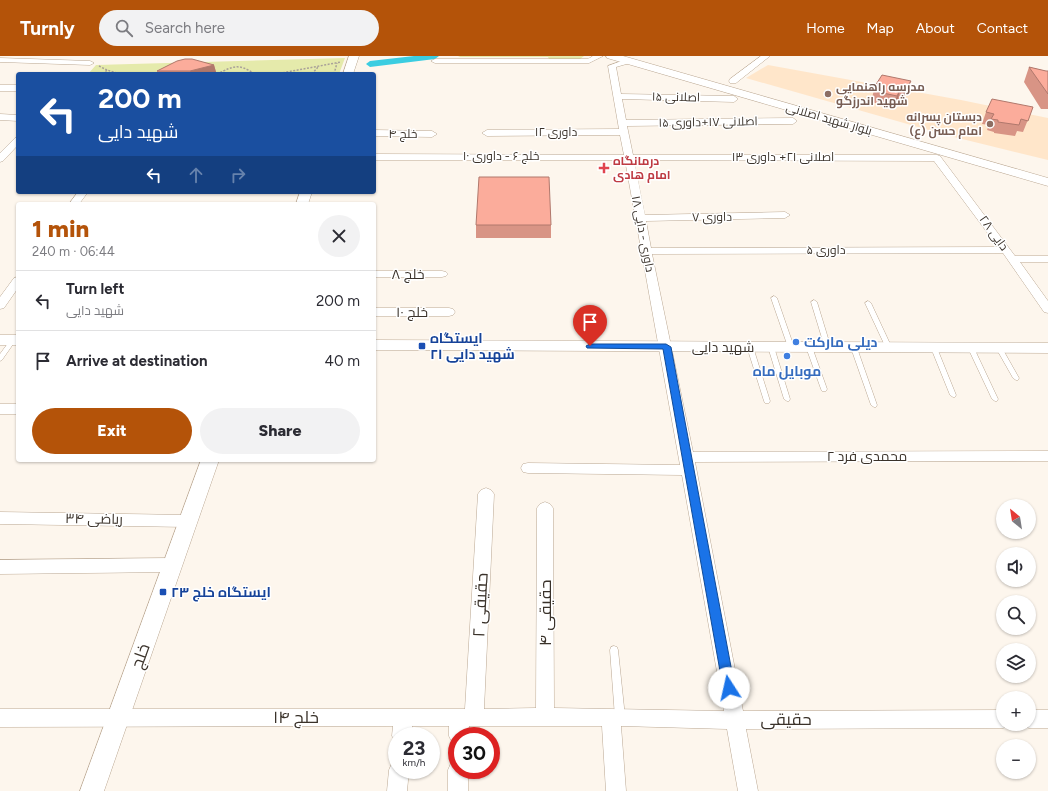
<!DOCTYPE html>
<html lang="en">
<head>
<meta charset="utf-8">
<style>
  body { margin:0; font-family:Figtree,Cairo,sans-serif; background:#f2f2f3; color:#2b2b33; height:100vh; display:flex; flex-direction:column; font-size:15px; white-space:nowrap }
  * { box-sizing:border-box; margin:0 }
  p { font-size:13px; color:#7c7c81 }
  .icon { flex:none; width:22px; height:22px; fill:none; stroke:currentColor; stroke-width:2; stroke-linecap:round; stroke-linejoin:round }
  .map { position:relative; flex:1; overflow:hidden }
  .drawer { position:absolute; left:16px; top:146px; width:360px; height:260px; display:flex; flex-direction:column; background:#fff; border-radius:4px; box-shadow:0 1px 3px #0004 }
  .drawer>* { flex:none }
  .hud { position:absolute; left:16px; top:16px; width:360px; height:122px; border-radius:4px; box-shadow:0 1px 3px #0004; background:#1a4fa0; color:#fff; overflow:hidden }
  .needle { width:26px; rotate:330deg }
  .controls { position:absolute; left:996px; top:443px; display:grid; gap:8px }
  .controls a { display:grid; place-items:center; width:40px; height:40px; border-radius:50%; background:#fff; box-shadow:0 1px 3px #0004; font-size:20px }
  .speed { position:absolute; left:388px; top:671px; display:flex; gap:8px; font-size:20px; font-weight:700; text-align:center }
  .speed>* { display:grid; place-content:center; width:52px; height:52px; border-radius:50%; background:#fff; box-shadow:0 1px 3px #0004; line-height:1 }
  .speed small { font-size:10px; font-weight:400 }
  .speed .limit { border:6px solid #d22; background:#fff; color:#111 }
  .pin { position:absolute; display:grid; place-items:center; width:34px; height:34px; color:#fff; margin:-41px -17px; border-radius:50% 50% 50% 0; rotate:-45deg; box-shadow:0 0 4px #0007 }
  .pin .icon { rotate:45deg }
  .me { position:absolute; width:44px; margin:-22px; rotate:350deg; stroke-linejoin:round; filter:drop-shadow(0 0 3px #0008) }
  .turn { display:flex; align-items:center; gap:14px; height:84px; padding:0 16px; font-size:18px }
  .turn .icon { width:52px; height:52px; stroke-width:2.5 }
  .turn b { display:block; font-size:28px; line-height:34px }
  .lanes { display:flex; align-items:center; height:38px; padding:0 16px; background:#0003; justify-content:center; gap:20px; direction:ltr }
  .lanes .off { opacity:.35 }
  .round { display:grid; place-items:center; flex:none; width:42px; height:42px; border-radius:21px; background:#f2f2f3 }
  .headline { display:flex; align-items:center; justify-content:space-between; height:68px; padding:0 16px }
  h1 { font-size:24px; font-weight:800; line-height:30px; color:#b45309 }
  .action { display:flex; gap:8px; margin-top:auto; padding:8px 16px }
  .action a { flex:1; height:46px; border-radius:24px; background:#b45309; color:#fff; font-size:16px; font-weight:800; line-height:46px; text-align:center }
  .action a+a { background:#f2f2f3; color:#2b2b33 }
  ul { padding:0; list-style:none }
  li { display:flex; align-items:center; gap:12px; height:60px; padding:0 16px; border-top:1px solid #e1e1e2 }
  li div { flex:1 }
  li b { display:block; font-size:15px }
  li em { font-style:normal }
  header { display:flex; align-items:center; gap:24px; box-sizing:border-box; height:56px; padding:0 20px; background:#b45309; color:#fff }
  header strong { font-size:19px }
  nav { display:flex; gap:22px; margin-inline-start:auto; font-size:14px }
  .search { width:280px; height:36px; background:#f2f2f3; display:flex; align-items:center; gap:10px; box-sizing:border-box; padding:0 14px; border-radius:22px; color:#7c7c81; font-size:15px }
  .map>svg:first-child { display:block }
  .built { fill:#ffe6ca }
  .green { fill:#e5eaab }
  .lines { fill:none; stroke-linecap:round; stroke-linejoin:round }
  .canal { fill:#3bcde1; fill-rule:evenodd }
  .service-casing { stroke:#bba893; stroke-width:1 }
  .minor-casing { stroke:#bba893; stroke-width:1 }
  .tertiary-casing { stroke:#bba893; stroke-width:1 }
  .secondary-casing { stroke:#bba893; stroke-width:1 }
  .path { stroke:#a9a199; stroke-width:1.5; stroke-dasharray:2 1.5; stroke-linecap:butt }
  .service { fill:#fff; fill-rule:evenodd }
  .minor { fill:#fff; fill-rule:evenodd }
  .tertiary { fill:#fff; fill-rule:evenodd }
  .secondary { fill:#fff; fill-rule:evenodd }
  .wall { fill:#d89485 }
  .shaded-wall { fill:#b0786c }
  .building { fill:#fbac9b; stroke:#b0786c }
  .route { fill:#1a73e8; stroke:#114b97 }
  .education-dot { fill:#8d6e63; stroke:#fff; stroke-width:1.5 }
  .health-dot { fill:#e0444e; stroke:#fff; stroke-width:1.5 }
  .shop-dot { fill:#3f7fe0; stroke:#fff; stroke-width:1.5 }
  .transit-dot { fill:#1a4fb4; stroke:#fff; stroke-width:1.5 }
  .labels { text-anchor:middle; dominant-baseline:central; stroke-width:3; stroke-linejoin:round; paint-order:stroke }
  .far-education-label { font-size:12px; font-weight:bold; fill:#785e54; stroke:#fff; text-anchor:start }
  .far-street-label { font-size:12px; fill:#3a322a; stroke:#fff }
  .far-health-label { font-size:12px; font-weight:bold; fill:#be3a42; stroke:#fff; text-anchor:start }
  .street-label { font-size:14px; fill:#3a322a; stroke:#fff }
  .transit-label { font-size:14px; font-weight:bold; fill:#164399; stroke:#fff; text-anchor:start }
  .shop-label { font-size:14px; font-weight:bold; fill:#366cbe; stroke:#fff; text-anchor:start }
  .near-street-label { font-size:17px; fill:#3a322a; stroke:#fff }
</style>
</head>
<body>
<header>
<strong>Turnly</strong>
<div class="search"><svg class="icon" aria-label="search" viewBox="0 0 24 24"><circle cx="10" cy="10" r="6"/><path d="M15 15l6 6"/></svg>Search here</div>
<nav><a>Home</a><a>Map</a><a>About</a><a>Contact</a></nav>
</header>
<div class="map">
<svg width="1048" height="735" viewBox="0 0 1048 735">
  <rect width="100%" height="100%" fill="#fdf6ed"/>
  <path class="built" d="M768 9 961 44 1048 62V104L946 79 746 22Z"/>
  <path class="green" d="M460 0H584L580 3H549L548 1H458Z
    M345 2 339 18H88L96 9Z"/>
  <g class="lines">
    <path class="canal" d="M414 0H439L435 3 370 11 366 8 370 5Z"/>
    <defs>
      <path id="service" d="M774 240 777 242 794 291 793 292H789L788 291 771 242Z
        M814 244 817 246 831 292 830 293 828 294 825 292 811 246Z
        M868 245 871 247 892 292 891 293 889 294 886 292 865 247Z
        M13 282 16 284 2 304 0 305V298L11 283Z
        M750 289 753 291 770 345 769 347H765L764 345 747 291Z
        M771 289 774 291 790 343 789 345H787L784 343 768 291Z
        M809 289 812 291 827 333 826 335H822L821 333 806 291Z
        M854 290 857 292 877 349 876 351H874L871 349 851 292Z
        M934 290 937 292 956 339 955 341H953L950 339 931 292Z
        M971 290 974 292 998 343 997 345H995L992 343 968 292Z
        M999 290 1002 292 1019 322 1018 324H1016L1013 322 996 292Z
        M614 590 617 591 618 594 625 661 623 664 620 665 617 664 615 661 610 594 611 591Z"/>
      <path id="minor" d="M593 0H603L589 7H435L431 5 435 3H588Z
        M761 0H770L736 27H730L729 25 730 23Z
        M0 2 90 5 94 7 90 9 0 6Z
        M627 3H630V7L616 11 621 38 734 40 738 43 734 46 622 43 626 64 793 62 797 65 793 68 627 70 633 99H937L940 100 1015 200H1048V206H1020L1048 245V257L1044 256 1003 197 652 198 693 396 1048 395V405L695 406 743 655 1003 654V668H1010V669L1003 672 746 673 758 735H738L727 673 621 670 626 735H606L602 670H469V680H457V688L452 686 449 680V670H412V680H397V687L392 680 393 670 0 671V653H465L478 438 481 434 486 432 491 434 494 438 484 653 536 652 537 452 540 448 545 446 550 448 553 452 554 652 724 655 682 419 528 417 523 416 521 412 523 408 528 407 680 409 625 104H374V98L624 99 620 79 487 80 482 77 487 74 619 73 608 10ZM634 104 934 105 998 191 651 192 646 165 785 162 790 159 785 156 645 159Z
        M0 29H18V35H0Z
        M0 58 18 59V65L0 64Z
        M374 74 432 75 437 78 432 81 374 80Z
        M18 81V89L3 105 0 106V97L15 82Z
        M78 136H88L79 148H69Z
        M374 215H442L446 216 448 218 446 220 442 221H374Z
        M18 221V232L4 252 0 253V241L14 222Z
        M374 252H449L453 253 455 256 453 259 449 260H374Z
        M0 348H18V358H0Z
        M0 456 188 459 194 461 196 465 194 469 188 471 0 468Z
        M172 502 178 504 180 509 178 514 172 516 0 518V504Z
        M1029 654H1048V672H1029L1022 669V668H1029Z
        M397 705V714H409L407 735H387L389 714 392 707Z
        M457 705V714H468V735H448V714L451 707Z"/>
      <path id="tertiary" d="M349 0H359L353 18H343Z
        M300 136H312L308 148H296Z
        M0 279H18V289H0Z
        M374 284 1048 287V297L374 294Z
        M201 404H219L104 735H80Z"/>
      <path id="secondary" d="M606 0H623L1048 122V130L607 2Z"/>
    </defs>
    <use href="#service" class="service-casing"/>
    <use href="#minor" class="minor-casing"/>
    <use href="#tertiary" class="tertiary-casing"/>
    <use href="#secondary" class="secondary-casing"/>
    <path class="path" d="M99 10 107 14
      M103 18 107 14 120 18
      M217 18C234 10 238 7 255 18
      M276 18 341 6
      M312 18 318 11
      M334 18 337 7"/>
    <use href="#service" class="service"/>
    <use href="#minor" class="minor"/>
    <use href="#tertiary" class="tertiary"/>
    <use href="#secondary" class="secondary"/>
  </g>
  <path class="wall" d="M214 9 216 16 209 18H158L157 15Z
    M1029 11 1046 15H1048V53H1041L1024 26Z
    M911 25 907 36 901 46H897L893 51 871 46 875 30Z
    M1033 51 1023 76 1017 75 1015 80 994 77V76L987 74 989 69 982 68 986 56Z
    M476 169H551V182H476Z"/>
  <path class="shaded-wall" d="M214 9 216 16 209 18H191L190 15Z
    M911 25 907 36 901 46 904 35Z
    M900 34 897 46 893 51 897 40Z"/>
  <path class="building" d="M185 3H192L214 9 190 15H157L177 5Z
    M1029 11 1046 15H1048V38Z
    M882 19 911 25 904 35 900 34 897 40 874 35 878 30H875Z
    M992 43 1033 51 1028 65 1021 63 1019 69 998 66V64L991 63 994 58 986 56Z
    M479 121H549L551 169H476Z"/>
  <path class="route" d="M590 288H666L671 291 735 632 733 636 729 637 725 636 723 632 663 293 587 292 586 290Z"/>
  <g class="education-dot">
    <circle cx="828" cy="38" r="4"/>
    <circle cx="990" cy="68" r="4"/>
  </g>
  <path class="health-dot" d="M602 106h4v4h4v4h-4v4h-4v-4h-4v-4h4z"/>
  <g class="shop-dot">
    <circle cx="796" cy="286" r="4"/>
    <circle cx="787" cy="300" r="4"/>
  </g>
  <g class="transit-dot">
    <rect x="418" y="286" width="8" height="8" rx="2"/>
    <rect x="159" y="532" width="8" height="8" rx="2"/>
  </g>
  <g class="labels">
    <g class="far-education-label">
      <text x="836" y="31">مدرسه راهنمایی<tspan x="836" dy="14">شهید اندرزگو</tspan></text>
      <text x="982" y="61" text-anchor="end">دبستان پسرانه<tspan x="982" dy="14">امام حسن (ع)</tspan></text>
    </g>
    <g class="far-street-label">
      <text transform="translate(676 41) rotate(1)">اصلانی ۱۵</text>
      <text transform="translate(829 63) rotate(16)">بلوار شهید اصلانی</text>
      <text transform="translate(708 66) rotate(-1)">اصلانی ۱۷+داوری ۱۵</text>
      <text x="556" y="76">داوری ۱۲</text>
      <text x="403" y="78">خلج ۴</text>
      <text x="501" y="100">خلج ۶ - داوری ۱۰</text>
      <text x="783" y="101">اصلانی ۲۱+ داوری ۱۳</text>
      <text transform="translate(712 161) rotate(-1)">داوری ۷</text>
      <text transform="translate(994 177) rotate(54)">دایی ۲۸</text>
      <text transform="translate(643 178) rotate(79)">داوری - دایی ۱۸</text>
      <text x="826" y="194">داوری ۵</text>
    </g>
    <g class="far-health-label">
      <text x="613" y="105">درمانگاه<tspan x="613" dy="14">امام هادی</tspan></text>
    </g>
    <g class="street-label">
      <text x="408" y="218">خلج ۸</text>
      <text x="412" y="256">خلج ۱۰</text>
      <text x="723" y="291">شهید دایی</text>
      <text x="867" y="400">محمدی فرد ۲</text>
      <text transform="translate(94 463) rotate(1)">ریاضی ۳۴</text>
    </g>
    <g class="transit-label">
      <text x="430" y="282">ایستگاه<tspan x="430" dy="16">شهید دایی ۲۱</tspan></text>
      <text x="171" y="536">ایستگاه خلج ۲۳</text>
    </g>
    <g class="shop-label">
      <text x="804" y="286">دیلی مارکت</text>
      <text x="787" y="315" text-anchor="middle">موبایل ماه</text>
    </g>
    <g class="near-street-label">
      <text transform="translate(480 549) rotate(-87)">حقیقی ۲</text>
      <text transform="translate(545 557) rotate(-90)">حقیقی ۴</text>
      <text transform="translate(140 600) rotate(-70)">خلج</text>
      <text x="296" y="661">خلج ۱۴</text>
      <text x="786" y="663">حقیقی</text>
    </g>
  </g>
</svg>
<div class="controls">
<a><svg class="needle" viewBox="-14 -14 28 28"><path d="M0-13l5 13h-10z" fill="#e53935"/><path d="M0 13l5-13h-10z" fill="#7c7c81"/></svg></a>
<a><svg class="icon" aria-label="sound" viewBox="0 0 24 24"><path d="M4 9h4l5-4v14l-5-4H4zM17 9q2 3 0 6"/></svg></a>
<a><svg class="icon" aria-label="search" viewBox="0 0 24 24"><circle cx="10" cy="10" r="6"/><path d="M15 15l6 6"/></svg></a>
<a><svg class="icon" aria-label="layers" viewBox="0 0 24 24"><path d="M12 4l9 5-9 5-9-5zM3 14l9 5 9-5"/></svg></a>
<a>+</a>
<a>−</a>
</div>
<div class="speed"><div>23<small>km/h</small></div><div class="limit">30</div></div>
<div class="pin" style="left:590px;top:290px;background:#d93025"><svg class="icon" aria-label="arrive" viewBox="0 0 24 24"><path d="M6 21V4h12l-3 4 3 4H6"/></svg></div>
<svg class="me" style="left:729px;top:632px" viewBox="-20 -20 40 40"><circle r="19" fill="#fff"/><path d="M0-13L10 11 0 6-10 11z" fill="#1a73e8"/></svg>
<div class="hud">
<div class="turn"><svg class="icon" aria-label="left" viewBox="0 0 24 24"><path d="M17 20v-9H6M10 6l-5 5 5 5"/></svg><div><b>200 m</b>شهید دایی</div></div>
<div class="lanes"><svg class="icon" aria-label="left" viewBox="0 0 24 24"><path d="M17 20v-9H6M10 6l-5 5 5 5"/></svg><svg class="icon off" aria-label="ahead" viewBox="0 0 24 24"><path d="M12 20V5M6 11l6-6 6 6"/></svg><svg class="icon off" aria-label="right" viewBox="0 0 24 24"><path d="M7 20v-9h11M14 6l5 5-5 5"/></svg></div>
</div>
<section class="drawer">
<div class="headline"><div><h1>1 min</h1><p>240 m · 06:44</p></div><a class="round"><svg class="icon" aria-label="close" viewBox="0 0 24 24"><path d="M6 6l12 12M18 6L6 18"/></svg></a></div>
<ul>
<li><svg class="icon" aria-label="left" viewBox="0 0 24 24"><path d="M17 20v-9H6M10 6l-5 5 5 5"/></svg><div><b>Turn left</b><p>شهید دایی</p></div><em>200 m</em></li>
<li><svg class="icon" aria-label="arrive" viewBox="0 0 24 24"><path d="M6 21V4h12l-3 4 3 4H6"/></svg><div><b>Arrive at destination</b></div><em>40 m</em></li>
</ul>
<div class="action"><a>Exit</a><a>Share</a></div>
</section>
</div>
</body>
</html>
